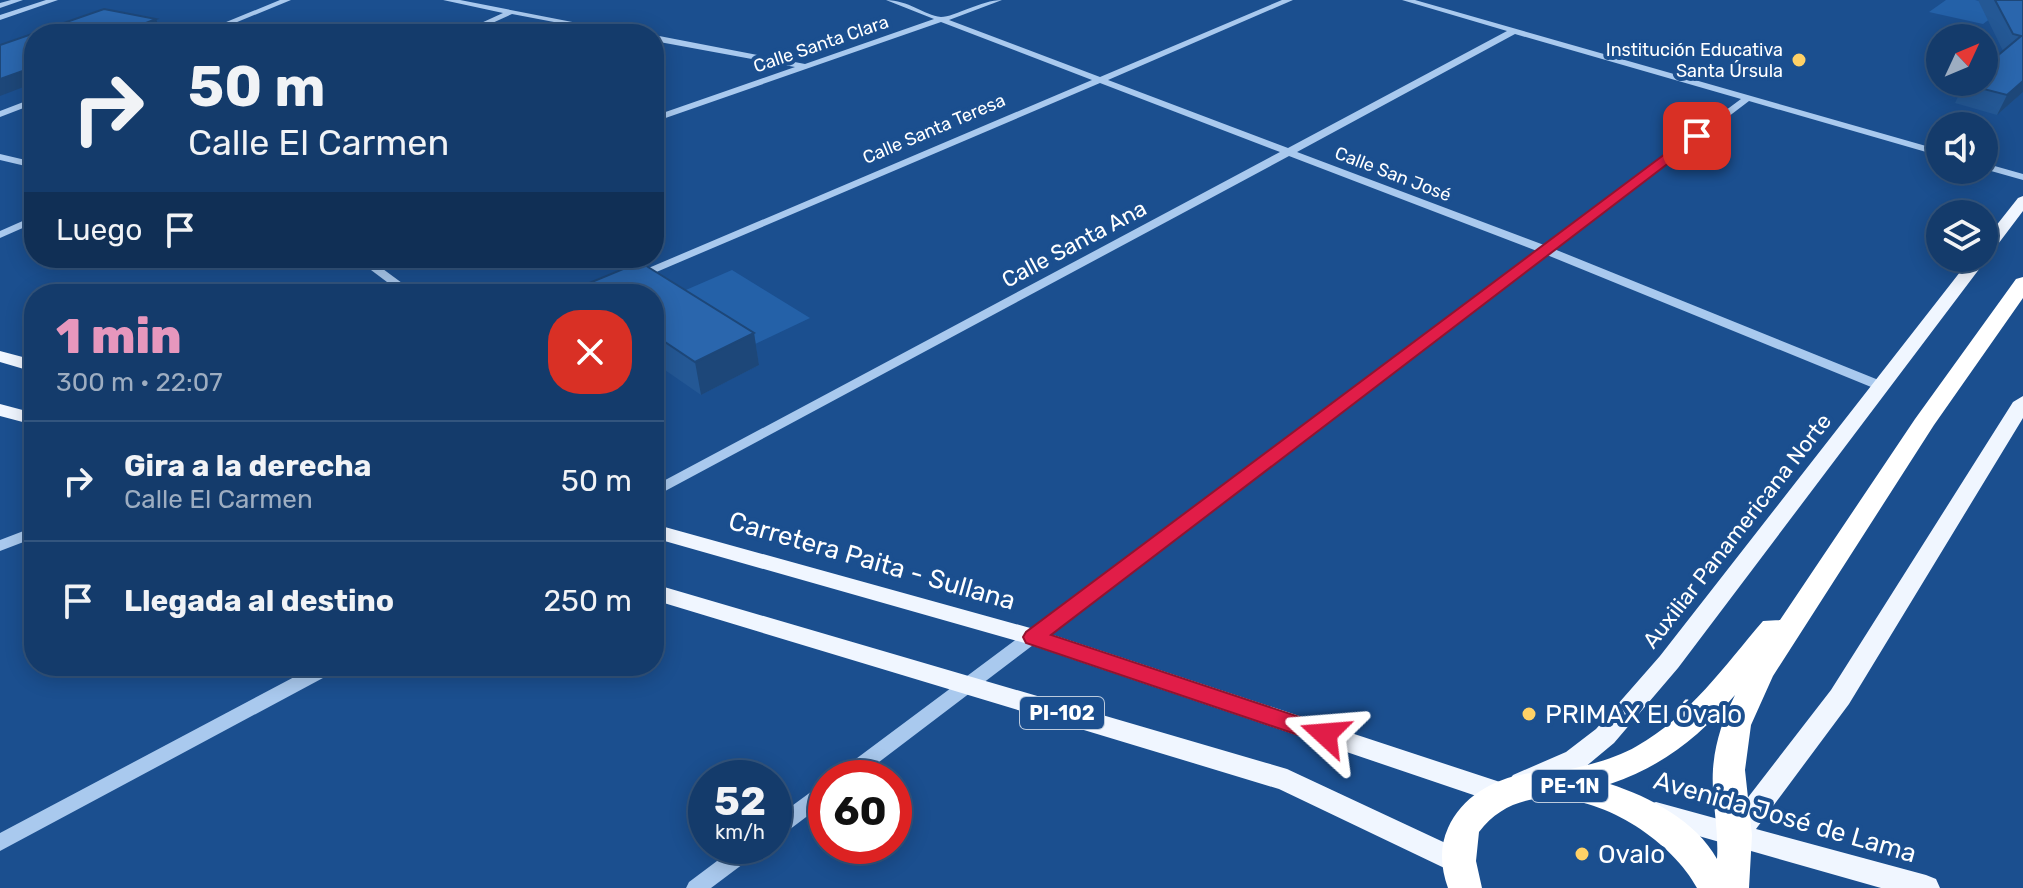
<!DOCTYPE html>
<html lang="es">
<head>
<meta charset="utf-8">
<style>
  body { margin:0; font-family:Rubik,sans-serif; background:#214673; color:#f1f3f6; height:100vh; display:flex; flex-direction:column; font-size:30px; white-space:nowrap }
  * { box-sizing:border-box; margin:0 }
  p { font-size:26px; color:#9dadc1 }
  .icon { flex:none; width:44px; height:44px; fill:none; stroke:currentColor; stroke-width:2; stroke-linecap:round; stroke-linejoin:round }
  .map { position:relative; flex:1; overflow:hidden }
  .panel { position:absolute; left:24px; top:284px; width:640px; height:392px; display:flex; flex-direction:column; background:#143b6b; border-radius:32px; box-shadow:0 4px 20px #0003,0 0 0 2px #33557e }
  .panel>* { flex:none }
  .guide { position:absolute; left:24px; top:24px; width:640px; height:244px; border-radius:32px; box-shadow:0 4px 20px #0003,0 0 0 2px #33557e; background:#143b6b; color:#f1f3f6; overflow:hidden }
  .needle { width:52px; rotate:46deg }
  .fabs { position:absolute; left:1926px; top:24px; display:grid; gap:16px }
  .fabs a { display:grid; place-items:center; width:72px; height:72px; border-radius:50%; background:#143b6b; box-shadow:0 4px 20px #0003,0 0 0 2px #33557e; font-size:40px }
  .speed { position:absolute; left:688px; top:760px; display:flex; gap:16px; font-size:40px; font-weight:700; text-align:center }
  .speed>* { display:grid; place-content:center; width:104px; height:104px; border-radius:50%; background:#143b6b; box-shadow:0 4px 20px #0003,0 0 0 2px #33557e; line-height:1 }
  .speed small { font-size:20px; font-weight:400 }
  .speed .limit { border:12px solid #d22; background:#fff; color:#111 }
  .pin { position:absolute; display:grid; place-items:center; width:68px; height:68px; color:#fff; margin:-34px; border-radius:16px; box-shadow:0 4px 12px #0006 }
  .me { position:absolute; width:88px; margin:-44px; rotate:289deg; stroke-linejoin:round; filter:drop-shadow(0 0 6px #0008) }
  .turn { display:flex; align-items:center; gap:28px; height:168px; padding:0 32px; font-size:36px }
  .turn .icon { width:104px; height:104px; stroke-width:2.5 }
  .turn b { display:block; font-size:56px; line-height:68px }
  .then { display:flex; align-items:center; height:76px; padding:0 32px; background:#0003; gap:16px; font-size:30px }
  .round { display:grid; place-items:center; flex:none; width:84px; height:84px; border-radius:32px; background:#214673 }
  .head { display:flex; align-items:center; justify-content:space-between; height:136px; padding:0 32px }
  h1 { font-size:48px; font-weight:800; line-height:60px; color:#e797bd }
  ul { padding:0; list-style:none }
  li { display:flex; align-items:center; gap:24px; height:120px; padding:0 32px; border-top:2px solid #33557e }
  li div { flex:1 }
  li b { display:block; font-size:30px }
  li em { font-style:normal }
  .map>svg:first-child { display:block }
  .green { fill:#2461a8 }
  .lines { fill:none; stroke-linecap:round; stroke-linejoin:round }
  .minor { fill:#a9c9ee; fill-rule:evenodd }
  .major { fill:#f0f6ff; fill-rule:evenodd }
  .highway { fill:#fff; fill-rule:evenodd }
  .wall { fill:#245895 }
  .shaded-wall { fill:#1d4779 }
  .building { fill:#2a66ad; stroke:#1d4779; stroke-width:2 }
  .route { fill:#e11d48; stroke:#92132f; stroke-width:2 }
  .poi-dot { fill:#ffd166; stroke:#1b4f8f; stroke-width:3 }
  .labels { text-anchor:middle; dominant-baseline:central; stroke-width:8; stroke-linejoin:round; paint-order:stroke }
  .far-street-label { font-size:18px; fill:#fff; stroke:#1b4f8f }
  .far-poi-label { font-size:18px; fill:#fff; stroke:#1b4f8f; text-anchor:end }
  .shield { fill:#1b4f8f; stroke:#bbcadd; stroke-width:2 }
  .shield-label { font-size:20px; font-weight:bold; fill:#fff }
  .street-label { font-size:22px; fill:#fff; stroke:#1b4f8f }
  .near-street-label { font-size:26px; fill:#fff; stroke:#1b4f8f }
  .near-poi-label { font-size:26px; fill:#fff; stroke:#1b4f8f; text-anchor:start }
</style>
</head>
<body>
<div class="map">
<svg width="2023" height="888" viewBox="0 0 2023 888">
  <rect width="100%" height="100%" fill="#1b4f8f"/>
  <path class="green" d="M1946 0H1975L2006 7 1983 24 1929 12Z
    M732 270 810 318 749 347 672 296Z"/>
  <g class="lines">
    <path class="minor" d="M11 0H23L0 8V3Z
      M46 0H58L0 20V15Z
      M280 0H291L208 34H197Z
      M443 0H460L634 34H617L512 14 468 34H457L503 13Z
      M886 0C908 0 924 15 941 17 955 17 981 0 1002 0L949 20 1100 77 1282 0H1293L1108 80 1288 148 1507 31 1402 0H1415L1940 150V156L1749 101 1554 249 1886 383 1888 386 1881 390 1876 389 1547 255 858 778H835L837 773 1537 251 1289 156 654 497V486L1280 152 1100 83 640 279H632V275L1092 80 941 22 654 122V116L795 67 654 41V35L805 64 934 19ZM1515 34 1741 99 1544 245 1297 152Z
      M34 98V104L0 117V111Z
      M0 154 34 162V168L0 160Z
      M1984 163 2023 174V180L1984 169Z
      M34 216V223L0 238V231Z
      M355 258H368L417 294H403Z
      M34 527V538L0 551V540Z
      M315 666H339L336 671 0 851V833Z
      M826 783V802L781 836 774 838V819L819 786Z
      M737 846H762L759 852 711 888H686L689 882Z"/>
    <path class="major" d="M2023 196V211L1678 668 1614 743 1584 768 1500 804 1028 644 654 538V524L1041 631 1500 782 1510 779 1513 775 1566 752 1596 729 1660 656 1971 258H1984V241L2018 198Z
      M0 351 34 360V372L0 362Z
      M2023 396V418L1849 704 1756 829 1926 875 1936 879 1940 888H1881L1646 821 1642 813 1646 805 1656 802 1729 822 1831 690 2013 402Z
      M0 404 34 413V425L0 416Z
      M654 584 1287 769 1469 854 1473 863 1469 872 1459 875 1279 789 654 600Z"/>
    <path class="highway" d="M2023 277V298L1934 425 1773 676 1751 725 1745 770 1752 835 1749 888H1697C1662 822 1536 756 1479 832L1476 861 1482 888H1448C1441 868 1439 848 1448 828 1462 796 1496 777 1531 773 1539 772 1547 774 1555 772 1582 767 1613 760 1637 746 1689 717 1725 665 1763 621L1780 620 1915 419 2016 279ZM1735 695C1723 719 1715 742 1713 769 1711 798 1719 828 1717 859 1696 821 1650 797 1610 784 1663 766 1699 737 1735 695Z"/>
  </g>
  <path class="wall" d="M1978 0H2023V92L1997 115 1955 103 1964 84 2003 51Z
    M640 262 754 333 759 365 701 395 662 368 654 371V294H582L584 293 582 286Z"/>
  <path class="shaded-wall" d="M156 19 161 32 155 34H124L136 27Z
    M34 67V83L0 96V79Z
    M2023 81V92L1997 115 2007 95Z
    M754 333 759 365 701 395 695 362Z
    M654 336H656L662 368 654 371Z"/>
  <path class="building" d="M1995 0H2023V81L2007 95 1964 84 1966 82H1984V67L2021 36 2013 34Z
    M104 9 156 19 136 27 141 28 124 34H34V67L0 79V45Z
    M640 262 754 333 695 362 656 336H654V294H582L589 291 582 286Z"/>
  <path class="route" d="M1693 133 1704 136 1051 635 1333 728 1337 734 1333 741 1325 744 1026 643 1023 637 1026 632Z"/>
  <g class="poi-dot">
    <circle cx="1799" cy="60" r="8"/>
    <circle cx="1529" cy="714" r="8"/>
    <circle cx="1582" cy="854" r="8"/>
  </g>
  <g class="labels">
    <g class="far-street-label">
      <text transform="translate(821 44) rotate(-19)">Calle Santa Clara</text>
      <text transform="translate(934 129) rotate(-23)">Calle Santa Teresa</text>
      <text transform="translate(1393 174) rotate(21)">Calle San José</text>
    </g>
    <g class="far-poi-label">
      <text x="1783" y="50">Institución Educativa<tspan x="1783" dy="21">Santa Úrsula</tspan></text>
    </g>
    <g class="shield">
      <rect x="1020" y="697" width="84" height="32" rx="6"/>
      <rect x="1532" y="770" width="76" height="32" rx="6"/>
    </g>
    <g class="shield-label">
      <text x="1062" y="713">PI-102</text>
      <text x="1570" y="786">PE-1N</text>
    </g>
    <g class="street-label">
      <text transform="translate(1074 244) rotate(-28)">Calle Santa Ana</text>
      <text transform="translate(1737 531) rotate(-52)">Auxiliar Panamericana Norte</text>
    </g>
    <g class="near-street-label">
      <text transform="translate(872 561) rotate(16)">Carretera Paita - Sullana</text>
      <text transform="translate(1785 817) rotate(16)">Avenida José de Lama</text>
    </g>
    <g class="near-poi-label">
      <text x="1545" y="714">PRIMAX El Óvalo</text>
      <text x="1598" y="854">Ovalo</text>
    </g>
  </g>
</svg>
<div class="fabs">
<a><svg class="needle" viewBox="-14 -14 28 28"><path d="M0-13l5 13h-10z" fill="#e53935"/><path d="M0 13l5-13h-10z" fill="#9dadc1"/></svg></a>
<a><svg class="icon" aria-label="sound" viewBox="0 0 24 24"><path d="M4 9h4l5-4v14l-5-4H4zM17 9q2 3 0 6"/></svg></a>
<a><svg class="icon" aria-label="layers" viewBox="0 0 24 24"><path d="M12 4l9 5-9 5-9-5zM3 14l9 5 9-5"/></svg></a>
</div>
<div class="speed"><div>52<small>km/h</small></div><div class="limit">60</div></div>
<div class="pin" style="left:1697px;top:136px;background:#d93025"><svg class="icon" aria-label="arrive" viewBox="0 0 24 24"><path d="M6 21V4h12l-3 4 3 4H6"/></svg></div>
<svg class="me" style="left:1325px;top:734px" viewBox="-20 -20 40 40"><path d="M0-17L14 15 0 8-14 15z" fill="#e11d48" stroke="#fff" stroke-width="4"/></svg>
<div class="guide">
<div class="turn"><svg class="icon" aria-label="right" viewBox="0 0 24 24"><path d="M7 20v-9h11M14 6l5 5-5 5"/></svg><div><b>50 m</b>Calle El Carmen</div></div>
<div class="then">Luego<svg class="icon" aria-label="arrive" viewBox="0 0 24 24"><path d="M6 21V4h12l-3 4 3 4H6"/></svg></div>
</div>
<section class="panel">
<div class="head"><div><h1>1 min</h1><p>300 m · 22:07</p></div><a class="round" style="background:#d93025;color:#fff"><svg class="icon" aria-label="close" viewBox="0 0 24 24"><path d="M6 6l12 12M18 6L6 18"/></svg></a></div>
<ul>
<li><svg class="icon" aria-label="right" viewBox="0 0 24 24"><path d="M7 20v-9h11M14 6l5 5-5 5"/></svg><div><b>Gira a la derecha</b><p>Calle El Carmen</p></div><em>50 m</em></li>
<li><svg class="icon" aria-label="arrive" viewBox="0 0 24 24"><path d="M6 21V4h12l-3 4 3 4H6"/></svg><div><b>Llegada al destino</b></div><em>250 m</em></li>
</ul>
</section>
</div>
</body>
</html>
